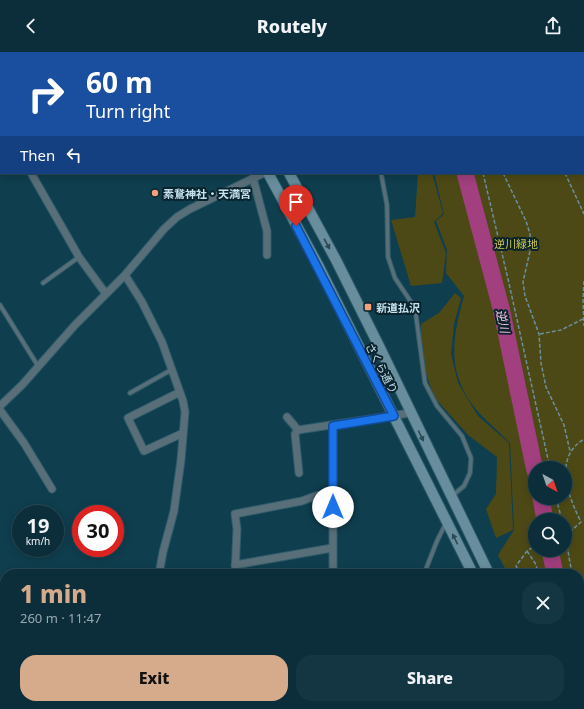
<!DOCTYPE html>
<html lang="en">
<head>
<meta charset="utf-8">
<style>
  body { margin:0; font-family:"Noto Sans","Noto Sans JP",sans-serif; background:#143642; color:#f1f3f6; height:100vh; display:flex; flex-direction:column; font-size:15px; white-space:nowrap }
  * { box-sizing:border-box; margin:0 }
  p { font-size:13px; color:#9aa8af }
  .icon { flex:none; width:22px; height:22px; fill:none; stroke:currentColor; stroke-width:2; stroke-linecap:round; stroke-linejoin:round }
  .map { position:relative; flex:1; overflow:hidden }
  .sheet { position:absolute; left:0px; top:517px; width:584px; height:140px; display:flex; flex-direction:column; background:#0b2e3a; border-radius:16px 16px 0 0; box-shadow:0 2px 10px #0003,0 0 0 1px #2b4a54 }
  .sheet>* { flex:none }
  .guide { position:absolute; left:0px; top:0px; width:584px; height:122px; box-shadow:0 2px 10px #0003,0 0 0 1px #2b4a54; background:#1a4fa0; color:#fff; overflow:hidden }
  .needle { width:26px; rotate:140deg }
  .tools { position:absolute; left:528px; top:409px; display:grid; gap:8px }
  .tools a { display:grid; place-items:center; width:44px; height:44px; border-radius:50%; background:#0b2e3a; box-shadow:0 2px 10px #0003,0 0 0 1px #2b4a54; font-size:20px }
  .speed { position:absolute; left:12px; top:453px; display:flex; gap:8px; font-size:20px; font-weight:700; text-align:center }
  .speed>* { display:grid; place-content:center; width:52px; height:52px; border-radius:50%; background:#0b2e3a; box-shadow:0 2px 10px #0003,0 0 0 1px #2b4a54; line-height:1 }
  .speed small { font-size:10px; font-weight:400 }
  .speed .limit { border:6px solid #d22; background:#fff; color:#111 }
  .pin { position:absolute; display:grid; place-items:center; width:34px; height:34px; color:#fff; margin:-41px -17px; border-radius:50% 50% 50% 0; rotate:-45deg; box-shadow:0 0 4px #0007 }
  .pin .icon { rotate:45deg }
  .me { position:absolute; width:44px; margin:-22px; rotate:0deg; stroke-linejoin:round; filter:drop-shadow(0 0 3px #0008) }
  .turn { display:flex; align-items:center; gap:14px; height:84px; padding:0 20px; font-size:18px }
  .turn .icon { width:52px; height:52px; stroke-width:2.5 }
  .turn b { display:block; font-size:28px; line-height:34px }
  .then { display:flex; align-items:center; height:38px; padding:0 20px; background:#0003; gap:8px; font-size:15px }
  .round { display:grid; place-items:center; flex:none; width:42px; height:42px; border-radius:16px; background:#143642 }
  .summary { display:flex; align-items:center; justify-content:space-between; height:68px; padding:0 20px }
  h1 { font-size:24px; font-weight:800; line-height:30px; color:#d6ab8b }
  .action { display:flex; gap:8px; margin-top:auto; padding:8px 20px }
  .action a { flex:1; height:46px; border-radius:16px; background:#d6ab8b; color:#111; font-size:16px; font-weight:800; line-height:46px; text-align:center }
  .action a+a { background:#143642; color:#f1f3f6 }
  header { display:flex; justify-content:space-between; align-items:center; height:52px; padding:0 20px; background:#0b2e3a; font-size:18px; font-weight:800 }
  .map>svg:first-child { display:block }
  .green { fill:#4d4916; fill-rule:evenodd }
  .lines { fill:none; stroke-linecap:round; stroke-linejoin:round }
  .river { stroke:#a23f7e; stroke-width:17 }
  .lane-casing { stroke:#305c6b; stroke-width:5.5 }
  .street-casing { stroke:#305c6b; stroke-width:9 }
  .secondary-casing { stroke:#305c6b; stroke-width:12 }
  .path { stroke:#6a909e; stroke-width:1.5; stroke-dasharray:4 2; stroke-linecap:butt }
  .lane { stroke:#586f79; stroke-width:3.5 }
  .street { stroke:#586f79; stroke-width:7 }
  .secondary { stroke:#688e9d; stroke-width:10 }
  .oneway { fill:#2b4854 }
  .route-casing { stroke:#114b97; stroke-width:10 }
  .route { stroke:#1a73e8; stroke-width:7 }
  .poi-dot { fill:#f1a17d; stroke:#0a232c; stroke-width:1.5 }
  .labels { text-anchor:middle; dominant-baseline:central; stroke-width:4; stroke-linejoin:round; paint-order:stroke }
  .poi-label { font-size:11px; font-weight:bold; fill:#c5e3ef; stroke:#0a232c; text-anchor:start }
  .park-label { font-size:11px; fill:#d2c84c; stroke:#0a232c }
  .street-label { font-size:11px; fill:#c5e3ef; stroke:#0a232c }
  .water-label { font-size:12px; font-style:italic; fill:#fac5e2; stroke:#0a232c }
</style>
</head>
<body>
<header><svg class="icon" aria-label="back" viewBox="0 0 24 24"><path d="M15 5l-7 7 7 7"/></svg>Routely<svg class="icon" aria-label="share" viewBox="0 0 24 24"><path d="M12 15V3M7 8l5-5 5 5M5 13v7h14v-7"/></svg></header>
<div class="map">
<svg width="584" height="657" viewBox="0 0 584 657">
  <rect width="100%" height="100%" fill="#0f3e4e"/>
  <path class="green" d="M418 0H584V657H578L576 652H579V522H508L498 503 514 478 510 391C501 382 491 373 482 364 446 325 451 291 464 244L446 221 447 198 436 169 444 162 434 121H583V1ZM535 416H565V446H535ZM535 468H565V498H535Z
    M418 121H432L443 161 434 170 446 201 442 231 411 234 391 168 415 165Z
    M455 241 461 246 454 272 451 302 458 331 478 364 509 391 513 478 496 486 486 457 496 442 497 405 468 383 434 345 421 307V272L439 261Z"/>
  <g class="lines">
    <path class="river" d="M436 0V1
      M465 121 501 256 535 419
      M541 446 545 468
      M550 498 555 522
      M579 577 584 588"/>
    <defs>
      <path id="lane" d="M346 0V1
        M0 103H1
        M381 121 387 153 388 205 395 226 415 256 425 331 437 354 462 384 471 406 470 421 464 434 453 443
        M43 231 79 205
        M0 253 38 314
        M130 341 171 318
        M424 522 437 489 446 471
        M250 652 287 657
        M476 652 481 657
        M483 652 485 657
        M101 657 105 652
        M233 657V652
        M345 657 346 652"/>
      <path id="street" d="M44 1 46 0
        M395 1 396 0
        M0 36 1 35
        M0 64 1 66
        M31 121 79 205 106 242
        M253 126 267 179V203
        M125 223 142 250 162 290 183 349 185 360 181 408 174 459 163 500 159 522
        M180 340 128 366 144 399 183 381
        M0 354 22 333 75 273 125 223 164 177 177 165 190 157 264 121
        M0 358 24 391 52 437
        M287 365 298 378 410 361
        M333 374V522
        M298 378 295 382 299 421
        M235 513 332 496
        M235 522 237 477 235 462 302 449 318 443 333 442
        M0 597H5
        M0 646 4 657"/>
      <path id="secondary" d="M197 0 198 1
        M214 0 215 1
        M268 121 318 213 473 522
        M289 121 336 208 380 296 489 522
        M539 652 541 657
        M554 652 557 657"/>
    </defs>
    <use href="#lane" class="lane-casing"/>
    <use href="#street" class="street-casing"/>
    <use href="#secondary" class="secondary-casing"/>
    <path class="path" d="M453 0 454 1
      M475 0 476 1
      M500 0V1
      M530 0V1
      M495 1 497 0
      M483 121 508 227 550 416
      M503 121 526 169 530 182V199L523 230 525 244 539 282 541 311 546 335 564 373 570 399
      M565 121 584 162
      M584 229 583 247 584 274
      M540 282 561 278 583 267
      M556 446 562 468
      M565 482 572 522
      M565 484 581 470C568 444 553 406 584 387
      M527 499 535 511 539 522
      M520 522 516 514 527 499 535 494
      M579 543 584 553
      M579 615 584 630
      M578 652 580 657"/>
    <use href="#lane" class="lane"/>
    <use href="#street" class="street"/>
    <use href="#secondary" class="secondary"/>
  </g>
  <defs><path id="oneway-solid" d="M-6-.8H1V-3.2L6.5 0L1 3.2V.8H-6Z"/></defs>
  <g class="oneway">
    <use href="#oneway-solid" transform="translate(327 192) rotate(61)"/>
    <use href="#oneway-solid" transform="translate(421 384) rotate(64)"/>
    <use href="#oneway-solid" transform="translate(455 487) rotate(-116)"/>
  </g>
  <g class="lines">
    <defs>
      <path id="route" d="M296 174 394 364 333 374V455"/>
    </defs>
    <use href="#route" class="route-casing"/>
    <use href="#route" class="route"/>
  </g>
  <g class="poi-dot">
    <circle cx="155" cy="141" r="4"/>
    <rect x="364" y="251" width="8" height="8" rx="2"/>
  </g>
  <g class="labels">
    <g class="poi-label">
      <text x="163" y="141">素鵞神社・天満宮</text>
      <text x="376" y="255">新道払沢</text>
    </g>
    <g class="park-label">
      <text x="516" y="191">逆川緑地</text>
    </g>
    <g class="street-label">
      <text transform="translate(382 316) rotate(62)">さくら通り</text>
    </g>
    <g class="water-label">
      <text transform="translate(503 269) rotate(78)">逆川</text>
    </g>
  </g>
</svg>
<div class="tools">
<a><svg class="needle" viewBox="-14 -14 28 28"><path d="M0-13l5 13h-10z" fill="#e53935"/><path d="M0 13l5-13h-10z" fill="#9aa8af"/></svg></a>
<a><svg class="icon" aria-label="search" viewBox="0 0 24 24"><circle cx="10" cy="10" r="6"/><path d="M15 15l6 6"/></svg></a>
</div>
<div class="speed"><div>19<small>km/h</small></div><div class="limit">30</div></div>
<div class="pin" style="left:296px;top:174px;background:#d93025"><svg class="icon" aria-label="arrive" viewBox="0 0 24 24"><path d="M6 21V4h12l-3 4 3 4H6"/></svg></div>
<svg class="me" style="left:333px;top:455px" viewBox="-20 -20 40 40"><circle r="19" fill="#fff"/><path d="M0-13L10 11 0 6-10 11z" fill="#1a73e8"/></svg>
<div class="guide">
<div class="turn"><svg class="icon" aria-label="right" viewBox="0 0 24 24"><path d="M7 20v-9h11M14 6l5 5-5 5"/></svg><div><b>60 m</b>Turn right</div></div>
<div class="then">Then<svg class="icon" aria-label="left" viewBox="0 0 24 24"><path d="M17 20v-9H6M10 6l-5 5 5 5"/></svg></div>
</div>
<section class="sheet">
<div class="summary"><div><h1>1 min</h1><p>260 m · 11:47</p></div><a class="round"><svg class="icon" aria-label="close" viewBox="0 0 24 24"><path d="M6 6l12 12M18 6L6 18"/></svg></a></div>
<div class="action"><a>Exit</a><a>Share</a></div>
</section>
</div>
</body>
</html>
